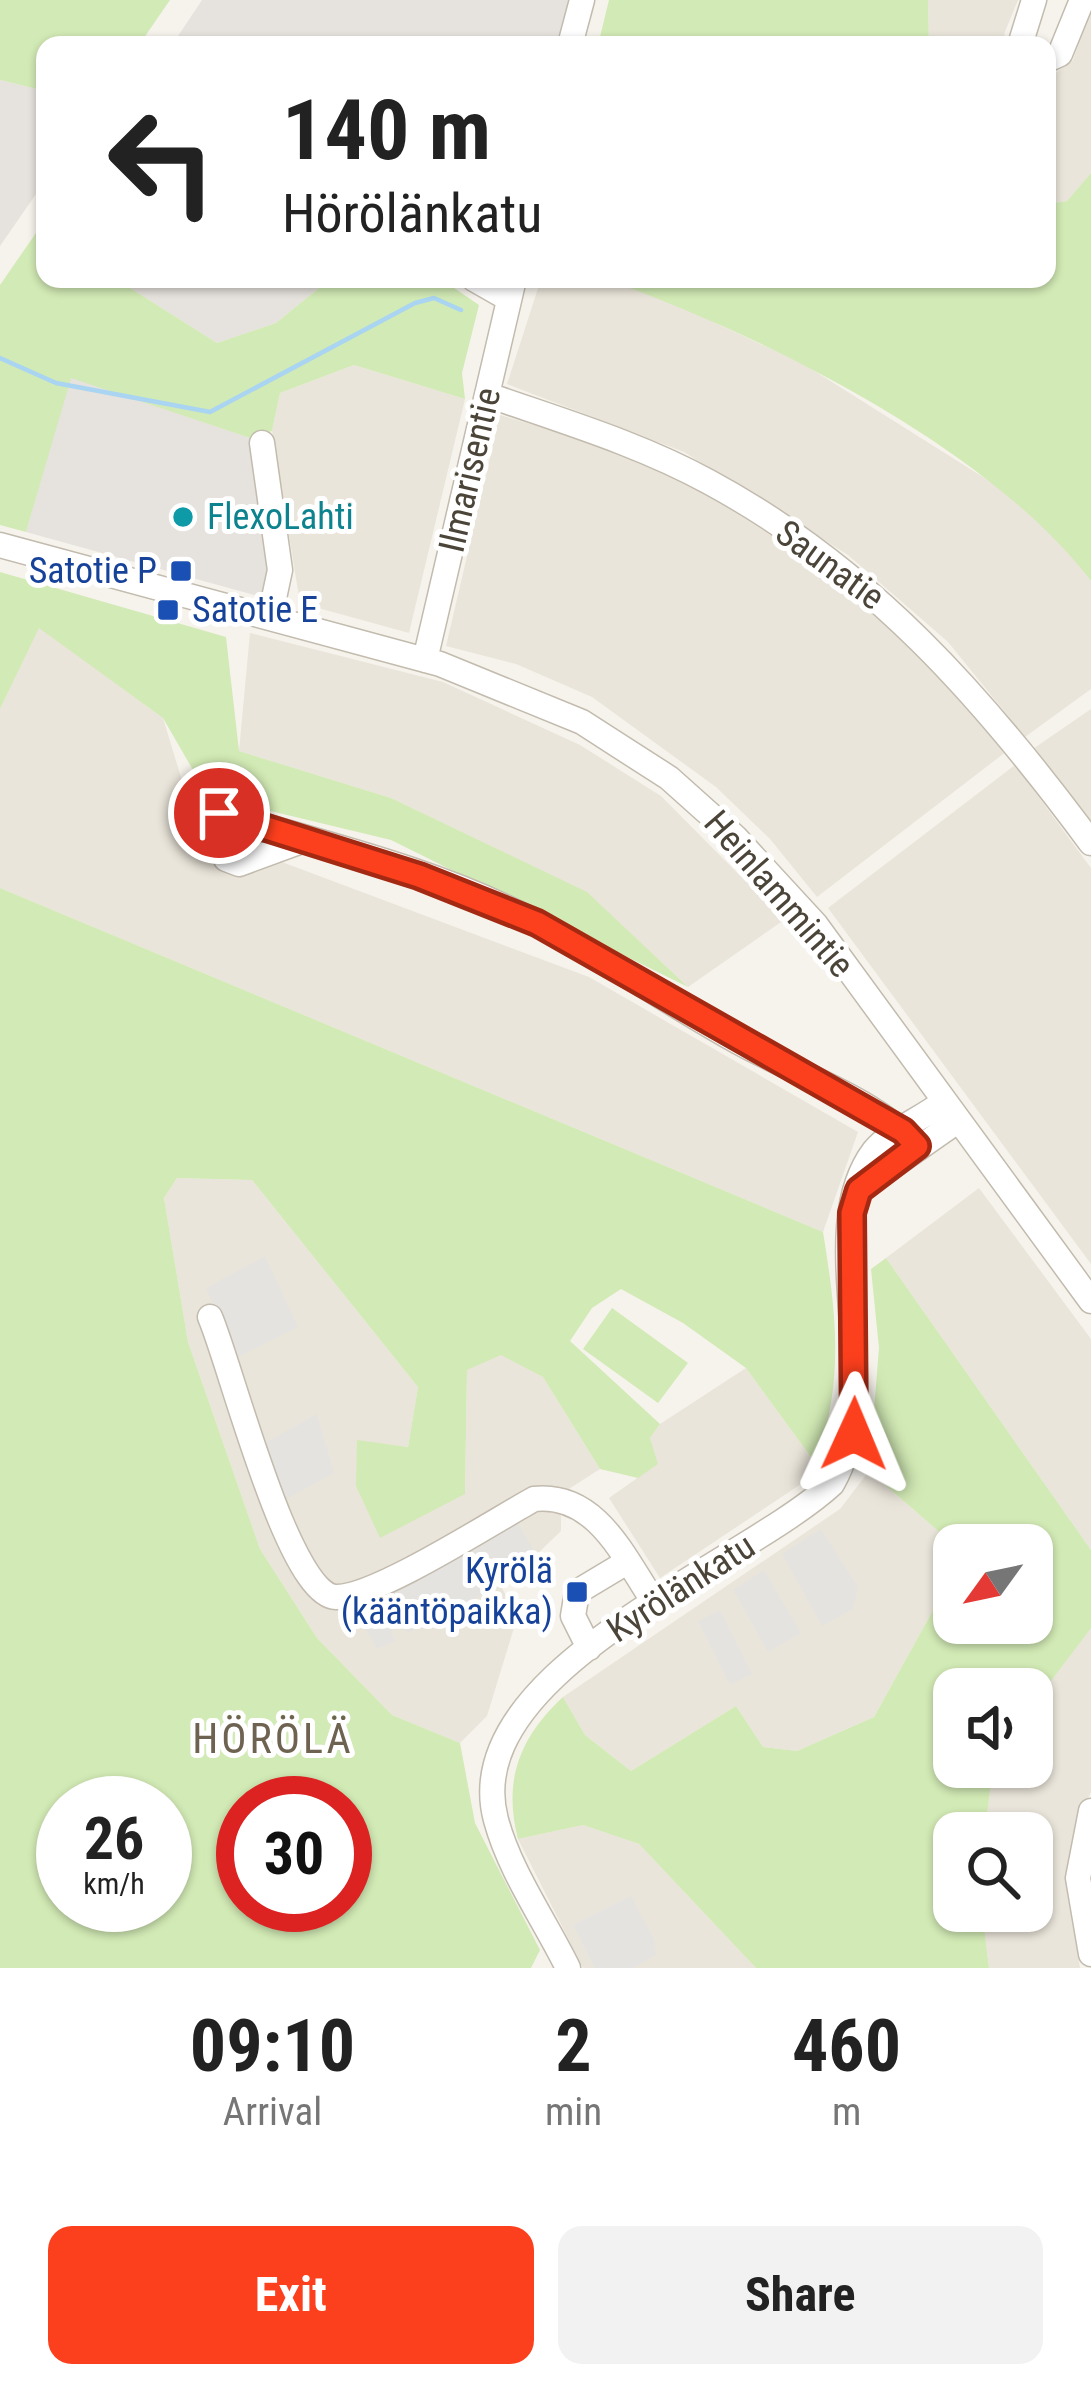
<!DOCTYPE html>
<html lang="en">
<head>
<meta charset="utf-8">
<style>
  body { margin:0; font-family:"Roboto Condensed",sans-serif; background:#f2f2f2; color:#222; height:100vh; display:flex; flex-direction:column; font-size:45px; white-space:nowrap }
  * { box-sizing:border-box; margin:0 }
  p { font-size:39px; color:#767676 }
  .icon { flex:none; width:66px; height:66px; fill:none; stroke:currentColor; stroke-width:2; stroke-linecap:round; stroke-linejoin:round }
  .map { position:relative; height:1968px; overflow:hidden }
  .panel { display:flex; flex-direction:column; background:#fff; flex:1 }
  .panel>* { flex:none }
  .hud { position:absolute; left:36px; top:36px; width:1020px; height:252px; border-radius:24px; box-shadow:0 3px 9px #0004; background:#fff; color:#222; overflow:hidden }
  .needle { width:78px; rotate:237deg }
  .tools { position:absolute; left:933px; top:1524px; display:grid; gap:24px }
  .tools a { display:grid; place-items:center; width:120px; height:120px; border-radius:24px; background:#fff; box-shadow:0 3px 9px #0004; font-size:60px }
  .speed { position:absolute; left:36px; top:1776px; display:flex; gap:24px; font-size:60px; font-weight:700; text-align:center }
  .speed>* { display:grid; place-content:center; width:156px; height:156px; border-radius:50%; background:#fff; box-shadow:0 3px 9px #0004; line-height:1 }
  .speed small { font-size:30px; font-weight:400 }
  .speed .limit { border:18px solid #d22; background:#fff; color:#111 }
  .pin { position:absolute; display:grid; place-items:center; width:102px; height:102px; color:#fff; margin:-51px; border:6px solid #fff; border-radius:50%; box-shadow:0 3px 12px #0007 }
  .me { position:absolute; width:132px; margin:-66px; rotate:1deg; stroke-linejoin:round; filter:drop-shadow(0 0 9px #0008) }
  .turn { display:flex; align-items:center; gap:42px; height:252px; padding:0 48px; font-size:54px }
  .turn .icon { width:156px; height:156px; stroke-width:2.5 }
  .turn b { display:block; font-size:84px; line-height:102px }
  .eta { display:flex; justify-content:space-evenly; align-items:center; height:204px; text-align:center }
  .eta b { font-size:72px; font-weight:700; line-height:84px }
  .button { display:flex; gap:24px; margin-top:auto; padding:24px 48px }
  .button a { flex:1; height:138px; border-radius:24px; background:#fc3f1d; color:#fff; font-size:48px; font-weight:700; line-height:138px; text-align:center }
  .button a+a { background:#f2f2f2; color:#222 }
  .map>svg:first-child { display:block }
  .residential { fill:#eae5da }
  .industrial { fill:#e6e2dd }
  .green { fill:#d2eab5; fill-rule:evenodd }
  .parking { fill:#e5e3e0 }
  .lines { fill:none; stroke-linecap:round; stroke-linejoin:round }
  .stream { stroke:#a9d4f2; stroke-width:4.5 }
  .minor-casing { stroke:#c2bbae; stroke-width:27 }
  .minor { stroke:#fff; stroke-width:24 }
  .route-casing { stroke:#a42913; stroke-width:30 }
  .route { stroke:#fc3f1d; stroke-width:21 }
  .culture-dot { fill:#0f9aa8; stroke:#fff; stroke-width:4.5 }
  .transit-dot { fill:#1a4fb4; stroke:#fff; stroke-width:4.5 }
  .labels { text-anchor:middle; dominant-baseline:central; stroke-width:10; stroke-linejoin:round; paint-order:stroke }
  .street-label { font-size:36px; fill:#4b4439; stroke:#fff }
  .culture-label { font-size:36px; fill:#0d838f; stroke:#fff; text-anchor:start }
  .transit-label { font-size:36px; fill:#164399; stroke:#fff; text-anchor:end }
  .quarter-label { font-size:42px; letter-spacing:3px; fill:#6e6250; stroke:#fff }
</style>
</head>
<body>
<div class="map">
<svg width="1091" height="1968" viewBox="0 0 1091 1968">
  <rect width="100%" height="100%" fill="#f6f3ec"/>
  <path class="residential" d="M928 0H1018L1004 34 1009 45H929Z
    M1091 9V173L1067 201 1047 204V73L1053 75 1073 60Z
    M541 279H605L675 304 805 365 994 484 1055 534 1091 581V689L1025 737 948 642 848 555 684 452 507 384Z
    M354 365 465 399 409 633 300 603 272 431 280 393Z
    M500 415 604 446 697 489 782 542 865 604 943 678 1007 751 817 897 770 839 716 787 592 697 516 664 446 646Z
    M39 627 163 718 197 830 589 977 858 1132 823 1232 0 888V709Z
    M250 633 443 682 580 745 661 796 784 920 688 987 586 892 391 798 239 751Z
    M1091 709V831L1030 751Z
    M1015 765 1091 868V1264L828 908Z
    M177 1178 252 1180 418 1387 408 1447 358 1441 465 1494 467 1369 501 1354 543 1377 600 1469 561 1494V1531L502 1588 517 1618 487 1716 460 1743 392 1715 317 1638 260 1549 188 1342 164 1198Z
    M979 1188 1091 1339V1550L886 1258Z
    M746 1368 816 1464 804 1482 660 1578 609 1498 657 1464 650 1438 660 1424Z
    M869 1471 951 1542 947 1585 874 1717 797 1751 763 1747 736 1706 631 1771 585 1735 563 1697 840 1509Z
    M1091 1627V1792L1081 1813 1067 1892 1080 1968H989L982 1911H1032V1833H985L991 1782 999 1767H1032V1706Z
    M583 1825 639 1844 756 1968H583L518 1839Z"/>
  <path class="industrial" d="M202 0H571L560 45H182L178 36Z
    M0 80 45 91V181L0 246Z
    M116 279H330L276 323 217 343Z
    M70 377 253 439 272 571 265 598 26 532Z"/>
  <path class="green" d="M0 0H170L139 45H45V91L0 80Z
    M609 0H928L929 45H598Z
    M1091 173V581C989 447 763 335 605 279H1047V204L1067 201Z
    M38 230 45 234V279H116L217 343 276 323 330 279H441L479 305 462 373 465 399 354 365 280 393 272 431 253 439 71 378 26 532 0 525V285Z
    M0 572 226 637 239 751 391 798 587 892 688 987 391 840 208 796 163 718 39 628 0 709Z
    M0 888 823 1232C837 1319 844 1378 816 1464L746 1368 683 1323 621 1289 592 1308 570 1341 660 1424 650 1438 658 1464 638 1478 600 1469 543 1377 501 1355 467 1370 465 1494 380 1538 356 1486 357 1440 408 1447 418 1387 252 1180 177 1178 164 1198 188 1342 260 1549 317 1638 392 1715 460 1743 475 1823 540 1950 531 1968H0ZM165 1803V1905H63V1803ZM345 1803V1905H243V1803Z
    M886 1258 1091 1550V1628L1032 1706V1689H954V1767H999L991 1782 985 1833H954V1911H982L989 1968H756L639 1844 583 1825 518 1839C503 1781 519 1738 563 1697L585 1735 631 1771 736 1706 763 1747 797 1751 874 1717 947 1585 951 1542 869 1471 879 1348 871 1269ZM1032 1545V1623H954V1545Z
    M612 1308 688 1363 658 1403 583 1349Z"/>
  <path class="parking" d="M265 1256 298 1327 236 1358 206 1288Z
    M317 1414 334 1473 281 1502 263 1444Z
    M515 1518 533 1549 497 1587 408 1633 402 1625 391 1632 395 1641 377 1649 350 1602Z
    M821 1529 858 1587 853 1609 822 1626 782 1554Z
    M764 1570 801 1633 768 1652 733 1590Z
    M720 1610 752 1674 730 1685 698 1621Z
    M631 1896 654 1939 656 1955 633 1968H595L573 1925Z"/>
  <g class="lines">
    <path class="stream" d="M0 358 56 383 210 412 415 303 434 298 461 310"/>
    <defs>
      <path id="minor" d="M570 45 582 0
        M1020 45 1034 0
        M1047 60 1060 54 1082 0
        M474 279 509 299
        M488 395C562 421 640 444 709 482 870 569 984 698 1091 843
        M262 443 280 570 270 617
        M0 545 440 664 582 722 669 778 735 837 816 925 1091 1301
        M425 660 514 279
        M307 839 239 864 226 859 214 832 219 813C325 844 441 871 539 924 609 961 674 1007 744 1045 800 1075 874 1099 917 1146
        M860 1189 956 1122
        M210 1317C230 1362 288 1596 336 1597 375 1598 494 1521 534 1499 598 1492 625 1560 656 1605
        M589 1648 573 1616 577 1592 627 1562
        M1091 1811 1078 1878 1091 1954
        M568 1968C545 1921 510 1872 496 1820 456 1672 743 1566 832 1484 889 1386 812 1233 874 1151 889 1132 923 1118 942 1103"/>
    </defs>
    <use href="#minor" class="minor-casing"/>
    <use href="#minor" class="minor"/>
  </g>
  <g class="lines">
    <defs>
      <path id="route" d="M219 813 419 876 537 923 903 1131 917 1146 859 1190 852 1213 854 1434"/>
    </defs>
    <use href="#route" class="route-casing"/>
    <use href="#route" class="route"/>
  </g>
  <circle class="culture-dot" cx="183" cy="517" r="12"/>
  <g class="transit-dot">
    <rect x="169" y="559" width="24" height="24" rx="6"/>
    <rect x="156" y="598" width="24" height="24" rx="6"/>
    <rect x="565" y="1580" width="24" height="24" rx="6"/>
  </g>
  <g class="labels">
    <g class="street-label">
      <text transform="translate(470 470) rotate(-77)">Ilmarisentie</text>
      <text transform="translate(830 565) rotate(36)">Saunatie</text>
      <text transform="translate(779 894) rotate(49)">Heinlammintie</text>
      <text transform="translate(681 1588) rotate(-33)">Kyrölänkatu</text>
    </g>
    <g class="culture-label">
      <text x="207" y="517">FlexoLahti</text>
    </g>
    <g class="transit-label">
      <text x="157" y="571">Satotie P</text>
      <text x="192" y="610" text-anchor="start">Satotie E</text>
      <text x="553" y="1571">Kyrölä<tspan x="553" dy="41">(kääntöpaikka)</tspan></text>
    </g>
    <g class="quarter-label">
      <text x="273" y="1738">HÖRÖLÄ</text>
    </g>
  </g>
</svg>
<div class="tools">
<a><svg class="needle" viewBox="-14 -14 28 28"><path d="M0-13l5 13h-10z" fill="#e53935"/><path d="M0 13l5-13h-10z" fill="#767676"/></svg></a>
<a><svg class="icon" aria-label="sound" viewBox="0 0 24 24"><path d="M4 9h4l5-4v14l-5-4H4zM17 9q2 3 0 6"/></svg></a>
<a><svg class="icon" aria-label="search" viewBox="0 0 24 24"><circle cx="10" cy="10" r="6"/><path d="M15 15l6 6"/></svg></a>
</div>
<div class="speed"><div>26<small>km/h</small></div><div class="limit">30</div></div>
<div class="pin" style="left:219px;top:813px;background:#d93025"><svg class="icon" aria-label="arrive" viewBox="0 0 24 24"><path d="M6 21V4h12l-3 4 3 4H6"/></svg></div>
<svg class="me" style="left:854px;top:1434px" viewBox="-20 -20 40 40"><path d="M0-17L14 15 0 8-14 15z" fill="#fc3f1d" stroke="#fff" stroke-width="4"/></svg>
<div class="hud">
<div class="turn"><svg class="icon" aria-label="left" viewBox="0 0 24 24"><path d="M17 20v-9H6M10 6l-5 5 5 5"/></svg><div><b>140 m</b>Hörölänkatu</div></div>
</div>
</div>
<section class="panel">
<div class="eta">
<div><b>09:10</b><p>Arrival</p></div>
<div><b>2</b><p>min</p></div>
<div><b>460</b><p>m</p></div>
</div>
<div class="button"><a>Exit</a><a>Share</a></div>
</section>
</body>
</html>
